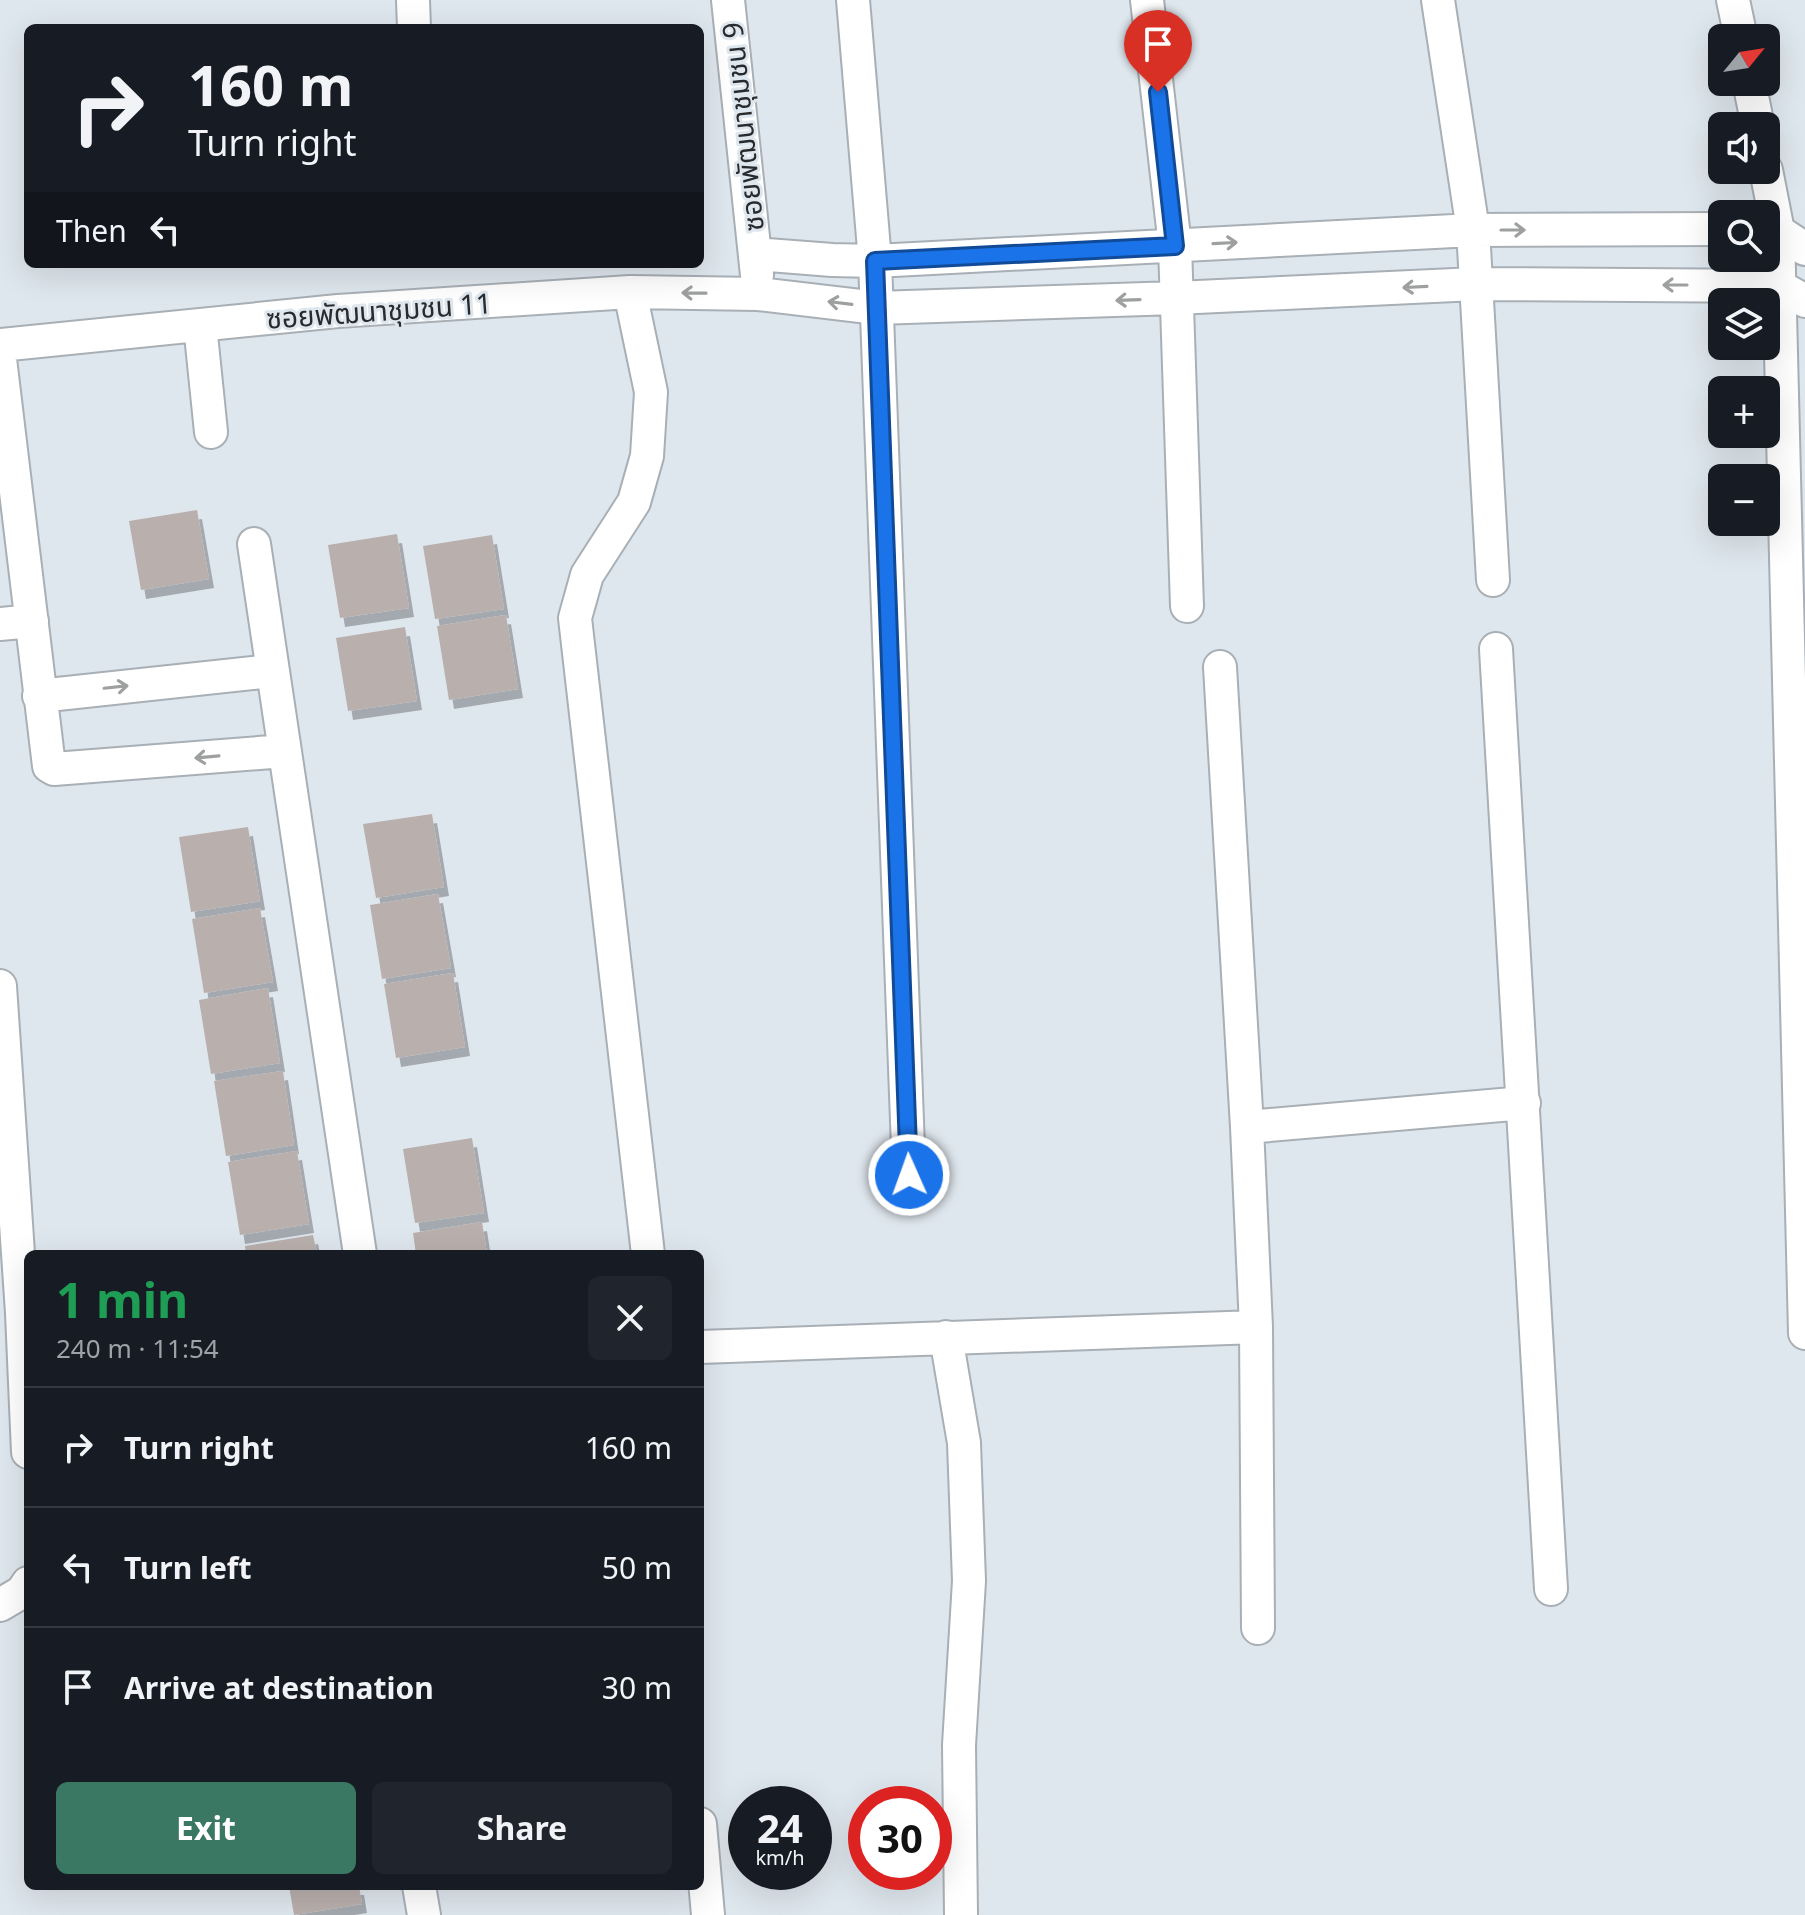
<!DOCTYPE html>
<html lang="en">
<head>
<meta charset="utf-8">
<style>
  body { margin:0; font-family:"Noto Sans","Noto Sans Thai",sans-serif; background:#20242c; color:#f1f3f6; height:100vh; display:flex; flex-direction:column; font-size:30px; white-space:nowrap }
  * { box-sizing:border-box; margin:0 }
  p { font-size:26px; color:#9ea1a6 }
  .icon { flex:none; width:44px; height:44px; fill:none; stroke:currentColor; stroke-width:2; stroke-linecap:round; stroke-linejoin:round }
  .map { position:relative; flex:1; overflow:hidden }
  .panel { position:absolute; left:24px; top:1250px; width:680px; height:640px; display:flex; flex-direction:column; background:#171b24; border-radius:12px; box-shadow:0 8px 32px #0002 }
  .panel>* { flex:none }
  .hud { position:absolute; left:24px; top:24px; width:680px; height:244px; border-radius:12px; box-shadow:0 8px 32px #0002; background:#171b24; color:#f1f3f6; overflow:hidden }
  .needle { width:52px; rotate:60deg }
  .controls { position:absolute; left:1708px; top:24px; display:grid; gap:16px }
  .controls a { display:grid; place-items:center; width:72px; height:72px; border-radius:12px; background:#171b24; box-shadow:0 8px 32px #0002; font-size:40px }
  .speed { position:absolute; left:728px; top:1786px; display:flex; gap:16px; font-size:40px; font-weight:700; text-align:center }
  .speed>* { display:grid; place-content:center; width:104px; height:104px; border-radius:50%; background:#171b24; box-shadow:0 8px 32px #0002; line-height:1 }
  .speed small { font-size:20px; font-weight:400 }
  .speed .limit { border:12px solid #d22; background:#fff; color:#111 }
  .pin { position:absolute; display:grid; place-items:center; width:68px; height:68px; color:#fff; margin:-82px -34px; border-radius:50% 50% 50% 0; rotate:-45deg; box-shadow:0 0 8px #0007 }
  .pin .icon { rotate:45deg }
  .me { position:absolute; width:88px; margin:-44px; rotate:358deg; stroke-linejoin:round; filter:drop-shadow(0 0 6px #0008) }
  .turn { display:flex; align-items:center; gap:28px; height:168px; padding:0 32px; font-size:36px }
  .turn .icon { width:104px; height:104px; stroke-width:2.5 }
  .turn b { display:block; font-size:56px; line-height:68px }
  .then { display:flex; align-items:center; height:76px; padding:0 32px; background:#0003; gap:16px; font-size:30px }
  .round { display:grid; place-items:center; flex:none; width:84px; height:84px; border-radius:12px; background:#20242c }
  .overview { display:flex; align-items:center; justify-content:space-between; height:136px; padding:0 32px }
  h1 { font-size:48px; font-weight:700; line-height:60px; color:#1e9e55 }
  .primary-button { display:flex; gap:16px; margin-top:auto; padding:16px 32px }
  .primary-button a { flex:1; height:92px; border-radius:12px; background:#3b7863; color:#fff; font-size:32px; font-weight:700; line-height:92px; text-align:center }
  .primary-button a+a { background:#20242c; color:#f1f3f6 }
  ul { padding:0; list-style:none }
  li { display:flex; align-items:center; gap:24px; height:120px; padding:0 32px; border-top:2px solid #363941 }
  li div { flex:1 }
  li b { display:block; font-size:30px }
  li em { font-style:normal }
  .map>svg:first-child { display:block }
  .building { fill:#b9afad; filter:url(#shadow) }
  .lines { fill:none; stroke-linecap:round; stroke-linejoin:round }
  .street-casing { stroke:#a8afb5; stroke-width:36 }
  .street { stroke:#fff; stroke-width:32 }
  .oneway { stroke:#9ea0a0 }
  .route-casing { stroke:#114b97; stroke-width:20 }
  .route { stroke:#1a73e8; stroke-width:14 }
  .labels { text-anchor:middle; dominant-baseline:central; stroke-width:6; stroke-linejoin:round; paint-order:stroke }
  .street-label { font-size:28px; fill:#282b2d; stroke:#dfe7ee }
</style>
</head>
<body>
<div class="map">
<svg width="1805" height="1915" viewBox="0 0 1805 1915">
  <defs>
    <filter id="shadow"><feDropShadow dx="5" dy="9" stdDeviation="0" flood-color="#0004"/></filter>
  </defs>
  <rect width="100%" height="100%" fill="#dfe7ee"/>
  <path class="building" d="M197 510 209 579 141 590 129 521Z
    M397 534 409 608 340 618 328 545Z
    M492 535 504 609 435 619 423 546Z
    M506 615 518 689 449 700 437 626Z
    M405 627 417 701 348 711 336 638Z
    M432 814 444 887 376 898 363 824Z
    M248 827 260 901 191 912 179 837Z
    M438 894 451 968 382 979 370 905Z
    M260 908 273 982 204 993 192 919Z
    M453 973 465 1047 396 1058 384 984Z
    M268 988 280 1063 211 1074 199 1000Z
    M283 1071 294 1145 226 1156 214 1081Z
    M472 1138 484 1213 415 1223 403 1149Z
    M297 1151 309 1224 240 1235 228 1162Z
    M482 1222 487 1254H416L413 1233Z
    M313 1235 317 1254H246L245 1246Z
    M289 1886H359L362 1904 294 1915Z"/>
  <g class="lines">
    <defs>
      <path id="street" d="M413 0 414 28
        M728 0 757 275
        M853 0 875 261 909 1175
        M1147 0 1175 246 1187 606
        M1438 0 1473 230 1493 580
        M1733 0 1741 38
        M1749 82 1758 126
        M1766 170 1778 231 1805 1333
        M1766 231H1778L1805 249
        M756 254 832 260 875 261 1473 230 1722 229
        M630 292 651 392 647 456 634 502 587 575 575 618 648 1254
        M200 325 211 432
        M0 345 338 311 630 292 758 294 877 308 1176 298 1476 284 1779 286 1805 301
        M0 359 49 766 54 769 284 751
        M254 544 360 1254
        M0 624 32 621
        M1496 649 1551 1589
        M1220 667 1247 1127 1256 1327 1258 1628
        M39 696 272 671
        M0 986 22 1313 28 1452
        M1247 1127 1524 1103
        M946 1337 964 1443 969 1581 959 1745 961 1915
        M700 1347 1256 1327
        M0 1605 22 1592 28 1583
        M700 1824 708 1915
        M419 1886 424 1915"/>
    </defs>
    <use href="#street" class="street-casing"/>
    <use href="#street" class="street"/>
  </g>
  <defs><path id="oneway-shaft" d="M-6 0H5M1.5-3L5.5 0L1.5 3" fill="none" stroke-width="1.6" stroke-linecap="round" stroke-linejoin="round" transform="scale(2)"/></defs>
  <g class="oneway">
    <use href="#oneway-shaft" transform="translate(1513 230)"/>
    <use href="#oneway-shaft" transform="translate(1225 243) rotate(-3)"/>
    <use href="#oneway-shaft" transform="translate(1675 285) rotate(-180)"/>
    <use href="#oneway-shaft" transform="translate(1415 287) rotate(177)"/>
    <use href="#oneway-shaft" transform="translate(694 293) rotate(-179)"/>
    <use href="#oneway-shaft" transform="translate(1128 300) rotate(178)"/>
    <use href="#oneway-shaft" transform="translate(840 303) rotate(-173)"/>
    <use href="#oneway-shaft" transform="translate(116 687) rotate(-6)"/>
    <use href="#oneway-shaft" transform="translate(207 757) rotate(175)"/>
  </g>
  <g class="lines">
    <defs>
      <path id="route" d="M909 1175 875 261 1175 246 1158 92"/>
    </defs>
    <use href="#route" class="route-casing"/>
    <use href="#route" class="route"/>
  </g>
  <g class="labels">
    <g class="street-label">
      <text transform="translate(742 127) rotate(-96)">ซอยพัฒนาชุมชน 9</text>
      <text transform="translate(379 310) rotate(-4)">ซอยพัฒนาชุมชน 11</text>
    </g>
  </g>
</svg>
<div class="controls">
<a><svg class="needle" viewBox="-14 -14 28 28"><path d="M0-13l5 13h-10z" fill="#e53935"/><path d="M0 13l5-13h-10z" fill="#9ea1a6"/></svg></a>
<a><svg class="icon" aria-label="sound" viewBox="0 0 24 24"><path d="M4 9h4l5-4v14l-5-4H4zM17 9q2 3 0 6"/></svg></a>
<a><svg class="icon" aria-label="search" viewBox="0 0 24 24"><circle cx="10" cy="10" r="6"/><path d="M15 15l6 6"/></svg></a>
<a><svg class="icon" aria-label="layers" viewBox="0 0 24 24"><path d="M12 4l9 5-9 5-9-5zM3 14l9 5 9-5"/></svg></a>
<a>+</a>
<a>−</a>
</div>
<div class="speed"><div>24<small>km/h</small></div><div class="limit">30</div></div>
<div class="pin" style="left:1158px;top:92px;background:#d93025"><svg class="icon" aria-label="arrive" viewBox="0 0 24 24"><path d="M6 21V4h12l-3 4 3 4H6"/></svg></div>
<svg class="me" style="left:909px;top:1175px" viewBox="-20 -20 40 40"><circle r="17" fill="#1a73e8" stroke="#fff" stroke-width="3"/><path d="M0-11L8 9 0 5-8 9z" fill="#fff"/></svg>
<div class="hud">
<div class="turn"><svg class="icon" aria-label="right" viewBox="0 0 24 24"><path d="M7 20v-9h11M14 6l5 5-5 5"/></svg><div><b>160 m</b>Turn right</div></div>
<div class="then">Then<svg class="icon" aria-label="left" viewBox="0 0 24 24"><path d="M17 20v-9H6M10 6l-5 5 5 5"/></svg></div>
</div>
<section class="panel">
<div class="overview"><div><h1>1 min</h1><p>240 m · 11:54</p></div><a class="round"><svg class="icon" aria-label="close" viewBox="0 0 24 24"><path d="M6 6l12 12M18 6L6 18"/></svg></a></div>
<ul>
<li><svg class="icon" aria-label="right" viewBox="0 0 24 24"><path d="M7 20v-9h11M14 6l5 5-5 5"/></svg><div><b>Turn right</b></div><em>160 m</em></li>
<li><svg class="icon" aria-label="left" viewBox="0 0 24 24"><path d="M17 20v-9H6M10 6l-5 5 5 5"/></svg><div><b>Turn left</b></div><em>50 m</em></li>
<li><svg class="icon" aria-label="arrive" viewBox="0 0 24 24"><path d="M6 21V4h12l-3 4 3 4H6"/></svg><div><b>Arrive at destination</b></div><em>30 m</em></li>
</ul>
<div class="primary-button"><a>Exit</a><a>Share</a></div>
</section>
</div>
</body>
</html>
